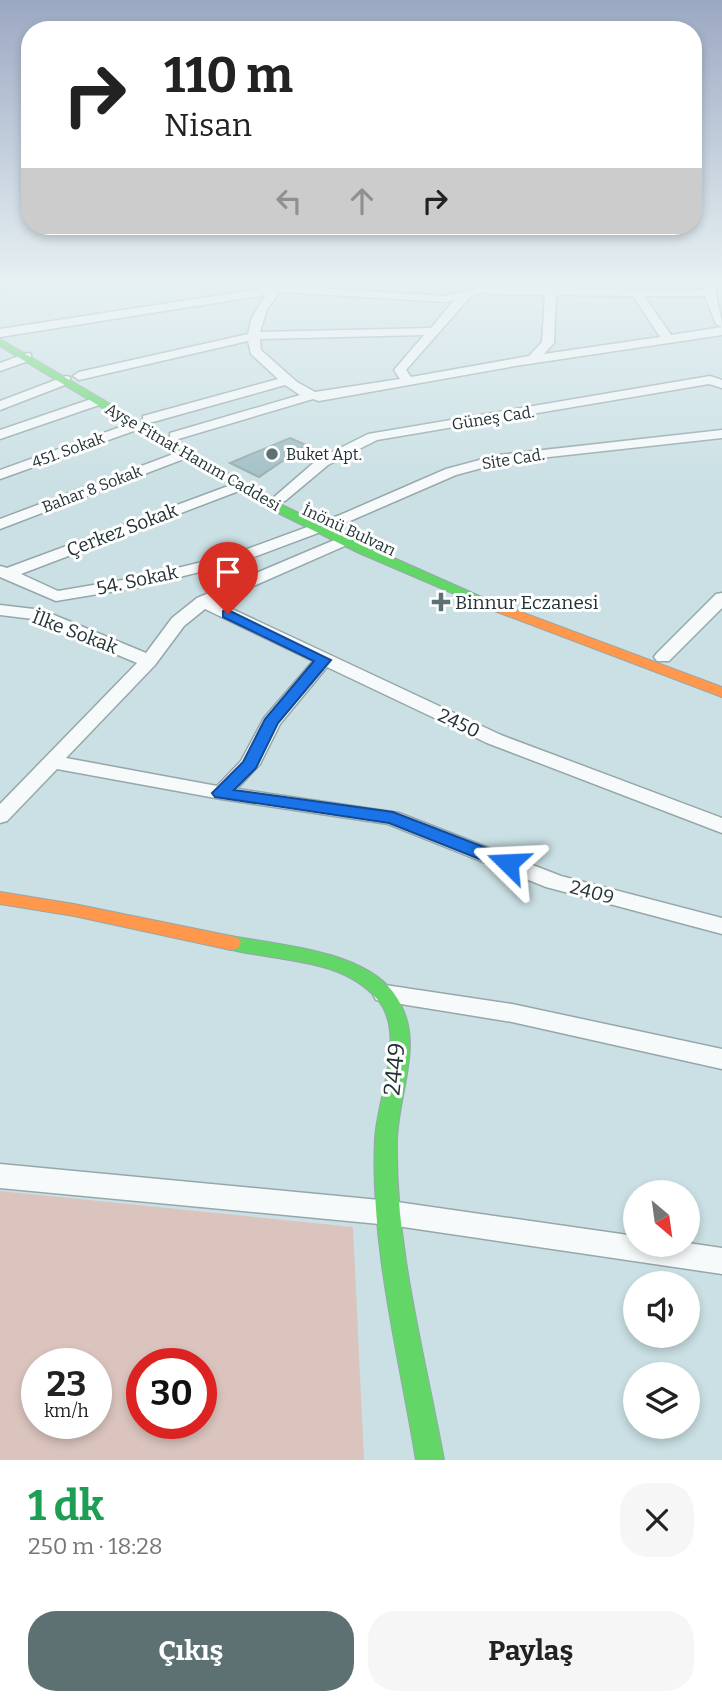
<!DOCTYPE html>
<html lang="tr">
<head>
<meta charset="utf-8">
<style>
  body { margin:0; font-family:Bitter,serif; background:#f6f6f6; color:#222; height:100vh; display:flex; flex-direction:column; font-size:26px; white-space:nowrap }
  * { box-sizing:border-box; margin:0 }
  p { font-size:23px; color:#767676 }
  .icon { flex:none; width:38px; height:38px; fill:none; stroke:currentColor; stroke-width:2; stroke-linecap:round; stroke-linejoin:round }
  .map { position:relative; height:1460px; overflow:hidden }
  .sheet { display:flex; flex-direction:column; background:#fff; flex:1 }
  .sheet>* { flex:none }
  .hud { position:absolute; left:21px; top:21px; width:681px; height:214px; border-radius:28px; box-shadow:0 4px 10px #0003; background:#fff; color:#222; overflow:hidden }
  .needle { width:46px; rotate:151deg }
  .fabs { position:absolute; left:623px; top:1180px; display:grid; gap:14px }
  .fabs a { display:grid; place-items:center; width:77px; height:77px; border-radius:50%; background:#fff; box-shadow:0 4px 10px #0003; font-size:35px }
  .speed { position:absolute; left:21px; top:1348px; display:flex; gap:14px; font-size:35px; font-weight:700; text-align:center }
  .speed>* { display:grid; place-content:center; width:91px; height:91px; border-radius:50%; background:#fff; box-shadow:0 4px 10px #0003; line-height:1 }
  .speed small { font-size:18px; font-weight:400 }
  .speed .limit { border:10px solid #d22; background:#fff; color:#111 }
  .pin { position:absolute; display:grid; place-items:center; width:60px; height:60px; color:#fff; margin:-72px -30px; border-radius:50% 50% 50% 0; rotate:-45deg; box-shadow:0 0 7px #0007 }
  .pin .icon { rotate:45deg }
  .me { position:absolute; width:77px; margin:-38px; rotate:291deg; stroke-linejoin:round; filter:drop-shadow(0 0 5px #0008) }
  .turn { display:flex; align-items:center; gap:24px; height:147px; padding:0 28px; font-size:32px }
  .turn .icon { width:91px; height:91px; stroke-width:2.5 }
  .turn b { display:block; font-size:49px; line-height:60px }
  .lanes { display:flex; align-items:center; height:66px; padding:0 28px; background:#0003; justify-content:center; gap:35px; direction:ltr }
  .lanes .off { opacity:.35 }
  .round { display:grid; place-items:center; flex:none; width:74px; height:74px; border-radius:28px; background:#f6f6f6 }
  .summary { display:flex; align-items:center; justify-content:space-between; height:119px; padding:0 28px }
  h1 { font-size:42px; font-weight:700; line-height:52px; color:#1e9e55 }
  .cta { display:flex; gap:14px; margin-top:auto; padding:14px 28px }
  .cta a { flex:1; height:80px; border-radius:28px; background:#5d7072; color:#fff; font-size:28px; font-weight:700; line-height:80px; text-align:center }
  .cta a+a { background:#f6f6f6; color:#222 }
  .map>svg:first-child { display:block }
  .green { fill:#dbc4be; fill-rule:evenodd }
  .building { fill:#9fbfc4; stroke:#99abae; stroke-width:2 }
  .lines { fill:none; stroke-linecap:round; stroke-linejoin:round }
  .street-casing { stroke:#96a7aa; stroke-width:3 }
  .fast-casing { stroke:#96a7aa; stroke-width:2 }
  .slow-casing { stroke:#96a7aa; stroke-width:2 }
  .street { fill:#f7fafb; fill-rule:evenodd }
  .fast { fill:#63d668; fill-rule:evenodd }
  .slow { fill:#ff974d; fill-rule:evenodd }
  .route { fill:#1a73e8; stroke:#114b97; stroke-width:2 }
  .poi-dot { fill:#5d7072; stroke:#fff; stroke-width:2.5 }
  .labels { text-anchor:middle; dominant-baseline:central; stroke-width:6; stroke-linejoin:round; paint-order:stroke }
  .far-street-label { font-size:16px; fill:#233335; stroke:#fff }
  .far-poi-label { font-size:16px; fill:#233335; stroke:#fff; text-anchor:start }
  .street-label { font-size:19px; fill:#233335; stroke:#fff }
  .poi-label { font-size:19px; fill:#233335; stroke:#fff; text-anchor:start }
  .near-street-label { font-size:23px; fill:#233335; stroke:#fff }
</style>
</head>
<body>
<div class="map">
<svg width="722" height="1460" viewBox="0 0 722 1460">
  <rect width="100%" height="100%" fill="#cae0e4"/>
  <path class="green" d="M0 1191 353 1227 364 1460H0ZM37 1363H96V1423H37ZM142 1363H201V1423H142Z"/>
  <path class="building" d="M290 438 306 445 259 477 230 463Z"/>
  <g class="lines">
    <defs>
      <path id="street" d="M0 283H14L0 288Z
        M236 283 446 296 493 283H511L500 288H541L537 283H548L553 288 704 290 706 283H716C714 298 722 312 722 327L716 324 705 296H644L671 335 722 327V335L515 366 319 401 313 399 175 440 170 439V433L300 395 285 385 153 422H143V416L278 379 251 354 248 341 79 380 73 376 79 372 248 334 252 317 266 295 0 337V329L260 289ZM280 292 446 302 454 300 431 328 260 332 267 309ZM486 292 491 294 545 295 542 342 529 356 411 377 406 370 471 296ZM556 295 633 296 660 337 544 354 554 343ZM424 335 394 370 400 379 315 392 297 382 261 350 260 339Z
        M27 353 31 354V360L0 371V363Z
        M66 376 70 377V383L0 410V401Z
        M710 376 722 380V388L709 384 377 440 328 465 285 501H275L273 498 318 459 368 434Z
        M97 397 104 401 102 404 0 439V430Z
        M137 421 144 425 142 428 0 479V470Z
        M722 430V438L504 462 456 475 350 521 243 561 140 587 56 601 0 577V566L7 568 239 482 246 486 244 489 21 574 58 591 140 577 231 555 340 515 446 469 498 455Z
        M184 450 191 454 189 457 0 529V519Z
        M358 530 363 532 366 535 363 538 217 602 501 735 722 818V833L487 743 327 667 280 724 260 764 237 789 399 813 561 876 722 918V934L546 887 388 824 221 799 57 769 7 821 0 823V804L137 663 33 619 0 615V605L42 610 146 653 172 618 197 598ZM205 609 313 661 264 718 241 761 217 786 66 758 155 665 184 626Z
        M722 593V608L669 661H657L654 657 657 653 716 594Z
        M385 985 512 1004 722 1049V1069L512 1022 376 1000 373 994 376 988Z
        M0 1164 390 1201 635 1236V1244L688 1243 722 1248V1274L390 1225 0 1188Z"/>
      <path id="fast" d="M0 339 278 503 369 547 504 607 502 610H492L359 553 270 509 0 346Z
        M231 936C277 944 363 951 393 992 428 1039 398 1089 397 1141 395 1248 425 1355 444 1460H416C399 1355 370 1247 375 1139 377 1098 407 1035 378 1000 341 956 274 962 224 948L221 943 224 938Z"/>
      <path id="slow" d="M497 603 722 687V697L492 610 490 607 492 604Z
        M0 892 74 904 231 936 238 938 241 943 238 948 231 950 74 916 0 904Z"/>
    </defs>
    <use href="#street" class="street-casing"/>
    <use href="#fast" class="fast-casing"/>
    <use href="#slow" class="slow-casing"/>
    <use href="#street" class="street"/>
    <use href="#fast" class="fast"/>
    <use href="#slow" class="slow"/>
  </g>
  <linearGradient id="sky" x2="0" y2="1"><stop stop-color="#9ba8c2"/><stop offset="0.58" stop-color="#e7f1f3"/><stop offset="1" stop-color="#e7f1f3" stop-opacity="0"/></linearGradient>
  <rect width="722" height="488" fill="url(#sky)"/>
  <path class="route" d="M228 610 331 660 278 723 256 768 234 790 393 812 515 859 517 863 515 868H502L389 823 215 797 212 793 243 762 265 719 314 661 223 617V611Z"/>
  <g class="poi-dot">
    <circle cx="272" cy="454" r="7"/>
    <path d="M437.5 591.5h7v7h7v7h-7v7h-7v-7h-7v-7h7z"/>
  </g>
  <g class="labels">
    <g class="far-street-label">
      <text transform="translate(493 418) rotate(-9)">Güneş Cad.</text>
      <text transform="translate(68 450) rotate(-20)">451. Sokak</text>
      <text transform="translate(193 457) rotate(30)">Ayşe Fitnat Hanım Caddesi</text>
      <text transform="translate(513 459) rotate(-9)">Site Cad.</text>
      <text transform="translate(92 489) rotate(-21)">Bahar 8 Sokak</text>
      <text transform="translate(349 530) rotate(25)">İnönü Bulvarı</text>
    </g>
    <g class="far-poi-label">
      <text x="286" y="454">Buket Apt.</text>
    </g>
    <g class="street-label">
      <text transform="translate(122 530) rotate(-21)">Çerkez Sokak</text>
      <text transform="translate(137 580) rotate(-12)">54. Sokak</text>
      <text transform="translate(75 632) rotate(21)">İlke Sokak</text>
      <text transform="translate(459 723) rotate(25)">2450</text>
      <text transform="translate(592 892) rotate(15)">2409</text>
    </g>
    <g class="poi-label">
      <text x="455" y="602">Binnur Eczanesi</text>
    </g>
    <g class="near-street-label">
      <text transform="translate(394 1069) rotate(-84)">2449</text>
    </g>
  </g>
</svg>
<div class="fabs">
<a><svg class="needle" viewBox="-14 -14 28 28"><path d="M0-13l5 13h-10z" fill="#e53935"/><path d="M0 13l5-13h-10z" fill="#767676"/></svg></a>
<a><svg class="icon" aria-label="sound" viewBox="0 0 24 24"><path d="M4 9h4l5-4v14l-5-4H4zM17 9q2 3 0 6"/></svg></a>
<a><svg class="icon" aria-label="layers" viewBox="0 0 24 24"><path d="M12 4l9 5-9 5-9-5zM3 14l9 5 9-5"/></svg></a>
</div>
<div class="speed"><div>23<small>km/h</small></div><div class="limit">30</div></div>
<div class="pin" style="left:228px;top:614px;background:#d93025"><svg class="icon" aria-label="arrive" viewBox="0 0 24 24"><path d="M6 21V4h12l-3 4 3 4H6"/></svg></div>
<svg class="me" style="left:508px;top:863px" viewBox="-20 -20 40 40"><path d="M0-17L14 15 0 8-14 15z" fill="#1a73e8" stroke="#fff" stroke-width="4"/></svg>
<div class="hud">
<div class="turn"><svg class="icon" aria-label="right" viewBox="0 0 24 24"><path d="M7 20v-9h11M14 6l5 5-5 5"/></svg><div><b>110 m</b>Nisan</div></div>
<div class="lanes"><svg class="icon off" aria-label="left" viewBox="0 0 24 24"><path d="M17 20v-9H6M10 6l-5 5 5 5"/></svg><svg class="icon off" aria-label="ahead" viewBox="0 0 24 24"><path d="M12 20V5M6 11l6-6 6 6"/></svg><svg class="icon" aria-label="right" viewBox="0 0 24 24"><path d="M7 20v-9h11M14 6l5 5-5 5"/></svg></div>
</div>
</div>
<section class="sheet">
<div class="summary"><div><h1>1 dk</h1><p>250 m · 18:28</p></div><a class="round"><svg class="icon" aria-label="close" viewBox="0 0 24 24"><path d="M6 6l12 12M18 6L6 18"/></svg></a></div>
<div class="cta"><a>Çıkış</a><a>Paylaş</a></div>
</section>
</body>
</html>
